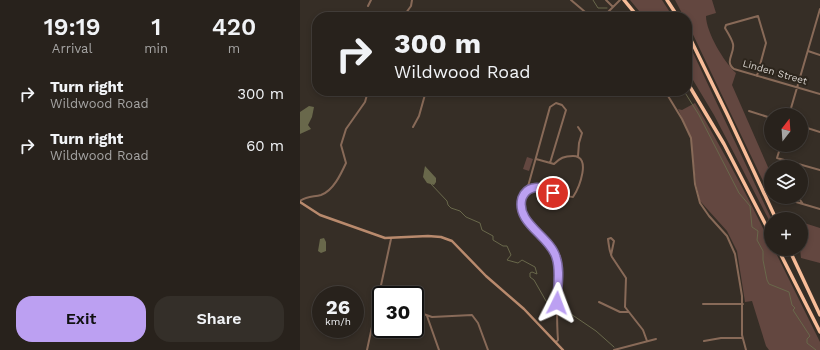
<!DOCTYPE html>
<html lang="en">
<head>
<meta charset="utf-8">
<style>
  body { margin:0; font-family:"Work Sans",sans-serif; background:#342f29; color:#f1f3f6; height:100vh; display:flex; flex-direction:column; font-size:15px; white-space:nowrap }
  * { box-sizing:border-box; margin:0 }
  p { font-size:13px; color:#a5a4a3 }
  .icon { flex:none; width:22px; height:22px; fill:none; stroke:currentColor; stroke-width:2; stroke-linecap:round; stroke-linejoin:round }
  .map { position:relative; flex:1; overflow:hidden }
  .side { display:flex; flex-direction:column; background:#28221c; width:300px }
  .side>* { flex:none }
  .banner { position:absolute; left:12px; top:12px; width:380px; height:84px; border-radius:16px; box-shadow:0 2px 6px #0003,0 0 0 1px #443f3b; background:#28221c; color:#f1f3f6; overflow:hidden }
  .needle { width:26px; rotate:17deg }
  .tools { position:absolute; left:464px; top:108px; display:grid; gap:8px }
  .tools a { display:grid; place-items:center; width:44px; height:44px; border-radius:50%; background:#28221c; box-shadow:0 2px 6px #0003,0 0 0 1px #443f3b; font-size:20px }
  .speed { position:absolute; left:12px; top:286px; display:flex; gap:8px; font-size:20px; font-weight:700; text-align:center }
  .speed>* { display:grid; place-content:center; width:52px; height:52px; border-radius:50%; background:#28221c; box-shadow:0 2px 6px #0003,0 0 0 1px #443f3b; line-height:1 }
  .speed small { font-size:10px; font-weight:400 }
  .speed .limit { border:2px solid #111; border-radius:6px; background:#fff; color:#111 }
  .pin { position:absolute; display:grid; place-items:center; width:34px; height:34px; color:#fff; margin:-17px; border:2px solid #fff; border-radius:50%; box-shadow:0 1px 4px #0007 }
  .me { position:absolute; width:44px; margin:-22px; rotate:3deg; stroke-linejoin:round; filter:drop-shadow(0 0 3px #0008) }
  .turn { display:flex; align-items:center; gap:14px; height:84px; padding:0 16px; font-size:18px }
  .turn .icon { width:52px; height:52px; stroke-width:2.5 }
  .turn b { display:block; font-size:28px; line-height:34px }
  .eta { display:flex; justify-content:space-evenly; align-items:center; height:68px; text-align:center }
  .eta b { font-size:24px; font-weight:600; line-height:28px }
  .primary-button { display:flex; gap:8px; margin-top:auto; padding:8px 16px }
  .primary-button a { flex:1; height:46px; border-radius:16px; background:#bca0f2; color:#111; font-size:16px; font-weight:600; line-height:46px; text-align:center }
  .primary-button a+a { background:#342f29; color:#f1f3f6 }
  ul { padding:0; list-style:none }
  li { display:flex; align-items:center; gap:12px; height:52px; padding:0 16px }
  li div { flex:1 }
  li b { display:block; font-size:15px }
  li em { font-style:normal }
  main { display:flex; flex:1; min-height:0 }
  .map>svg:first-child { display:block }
  .green { fill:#634740 }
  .water { fill:#69684b }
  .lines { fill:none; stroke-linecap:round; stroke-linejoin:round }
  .stream { stroke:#69684b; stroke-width:1 }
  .street { stroke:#886a58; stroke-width:2 }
  .secondary { stroke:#b98a6d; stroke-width:2.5 }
  .highway { stroke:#f8bd99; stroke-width:3.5 }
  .route-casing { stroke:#7a689d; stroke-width:10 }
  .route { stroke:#bca0f2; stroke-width:7 }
  .labels { text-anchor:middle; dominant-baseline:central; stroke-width:4; stroke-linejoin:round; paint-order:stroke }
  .street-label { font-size:10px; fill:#d6d1cc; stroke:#2c251c }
</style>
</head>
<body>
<main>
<section class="side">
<div class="eta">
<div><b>19:19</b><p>Arrival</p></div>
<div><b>1</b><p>min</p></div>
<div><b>420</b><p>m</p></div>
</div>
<ul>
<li><svg class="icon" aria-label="right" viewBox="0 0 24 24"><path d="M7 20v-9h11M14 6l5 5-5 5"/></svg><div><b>Turn right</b><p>Wildwood Road</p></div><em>300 m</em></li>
<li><svg class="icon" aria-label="right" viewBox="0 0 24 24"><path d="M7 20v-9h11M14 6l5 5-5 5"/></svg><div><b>Turn right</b><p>Wildwood Road</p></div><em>60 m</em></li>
</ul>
<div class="primary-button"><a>Exit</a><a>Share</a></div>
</section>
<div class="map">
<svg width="520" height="350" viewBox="0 0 520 350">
  <rect width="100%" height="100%" fill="#362e26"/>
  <path class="green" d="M330 0H362L373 17H344Z
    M375 0H412L416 13 406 16C406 32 424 62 436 73L432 85 471 174V179L465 185 387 22V17H384Z
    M387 40 471 218 469 220 414 115 387 70Z
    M395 103C422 149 448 196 471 245V249H474L520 342V350H469L466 346 452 301 445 302 437 251 427 231 400 201 396 184 391 138 378 109 382 110Z
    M227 157 233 159 229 171 223 169Z
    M501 222 520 228V263L501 258 500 249Z"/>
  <path class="water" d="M9 106 14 107 12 117 8 125 11 129 0 134V112Z
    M125 166 136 178V182L134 185 127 183 123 177Z
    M24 238 26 242V251L21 253 18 251 20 239Z"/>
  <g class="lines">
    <path class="stream" d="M293 0 298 8H307
      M310 12 315 17
      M384 91 399 115 439 193 450 206 452 227 458 231 457 240 463 251V260L467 280 469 284 489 292 492 305 495 308 493 310 510 336 507 339V343L516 350
      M131 184 147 201 148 205 151 208 160 211 166 217 180 223 182 230 193 236V240L203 246H207L211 255 207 260 218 263 222 260 235 267 237 274 232 272 230 273V277L234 280 246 301 250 304 253 302
      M260 303 268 312 296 331 314 347"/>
    <path class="street" d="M271 0 291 17
      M306 0 313 7
      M68 6 71 0
      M103 17 111 6 112 0
      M303 17 320 0
      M508 51 520 55
      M457 76 466 43 458 16 426 25 425 28C428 33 432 39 433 44 435 53 424 62 434 69L520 94
      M365 91 382 119 391 138 395 184 400 203 409 216 427 236 435 254 442 296V335L446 350
      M449 111 471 118
      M489 115 520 9
      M501 126 520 132
      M113 127 119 116 126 91
      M278 127 282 133 279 143 278 156
      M481 145 477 158 520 170
      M236 159 254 164C260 158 264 156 273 156 292 156 279 188 273 197 260 197 240 182 229 189 202 206 247 238 254 252 262 267 257 287 257 303 257 316 257 328 258 340L256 342
      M227 190 250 107 256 103 262 105 266 110 250 163
      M493 197V200L496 202 520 209
      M498 197 503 204
      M0 201C7 196 13 197 21 195 33 191 41 174 46 163L41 145 46 129 65 102 68 91
      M311 255 314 241 311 238 308 239C309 246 309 251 312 257L326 278 325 307 343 330 347 341
      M299 302 320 312H328
      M403 304H443
      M115 311 132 317 172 315 178 323 188 350
      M127 316 139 350
      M404 341 421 338H442
      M67 350 91 239
      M314 350 356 339"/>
    <path class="secondary" d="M0 202 20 215 85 238 128 236 141 237 152 241 186 276 224 309 263 350"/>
    <path class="highway" d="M324 0 338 17
      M367 0 378 17
      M387 32 428 116 476 219
      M387 82 424 144 471 235
      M478 249 520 332
      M489 249 520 315"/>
  </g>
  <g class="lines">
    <defs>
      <path id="route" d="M253 193C246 190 240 186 233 188 228 189 224 193 222 198 215 223 250 236 256 257 261 271 257 288 257 303"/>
    </defs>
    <use href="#route" class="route-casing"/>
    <use href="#route" class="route"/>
  </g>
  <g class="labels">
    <g class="street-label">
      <text transform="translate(475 72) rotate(16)">Linden Street</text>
    </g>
  </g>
</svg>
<div class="tools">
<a><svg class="needle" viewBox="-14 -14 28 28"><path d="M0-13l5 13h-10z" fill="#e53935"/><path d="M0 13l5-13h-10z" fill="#a5a4a3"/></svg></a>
<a><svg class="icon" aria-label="layers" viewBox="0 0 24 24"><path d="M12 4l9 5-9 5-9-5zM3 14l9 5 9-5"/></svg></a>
<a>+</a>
</div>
<div class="speed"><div>26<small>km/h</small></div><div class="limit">30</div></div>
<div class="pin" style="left:253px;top:193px;background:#d93025"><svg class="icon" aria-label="arrive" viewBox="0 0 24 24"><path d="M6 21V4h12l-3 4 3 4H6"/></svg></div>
<svg class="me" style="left:257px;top:303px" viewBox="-20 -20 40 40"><path d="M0-17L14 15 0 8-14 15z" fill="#bca0f2" stroke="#fff" stroke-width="4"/></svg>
<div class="banner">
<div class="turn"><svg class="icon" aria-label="right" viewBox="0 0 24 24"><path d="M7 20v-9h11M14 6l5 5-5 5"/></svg><div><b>300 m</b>Wildwood Road</div></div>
</div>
</div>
</main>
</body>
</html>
